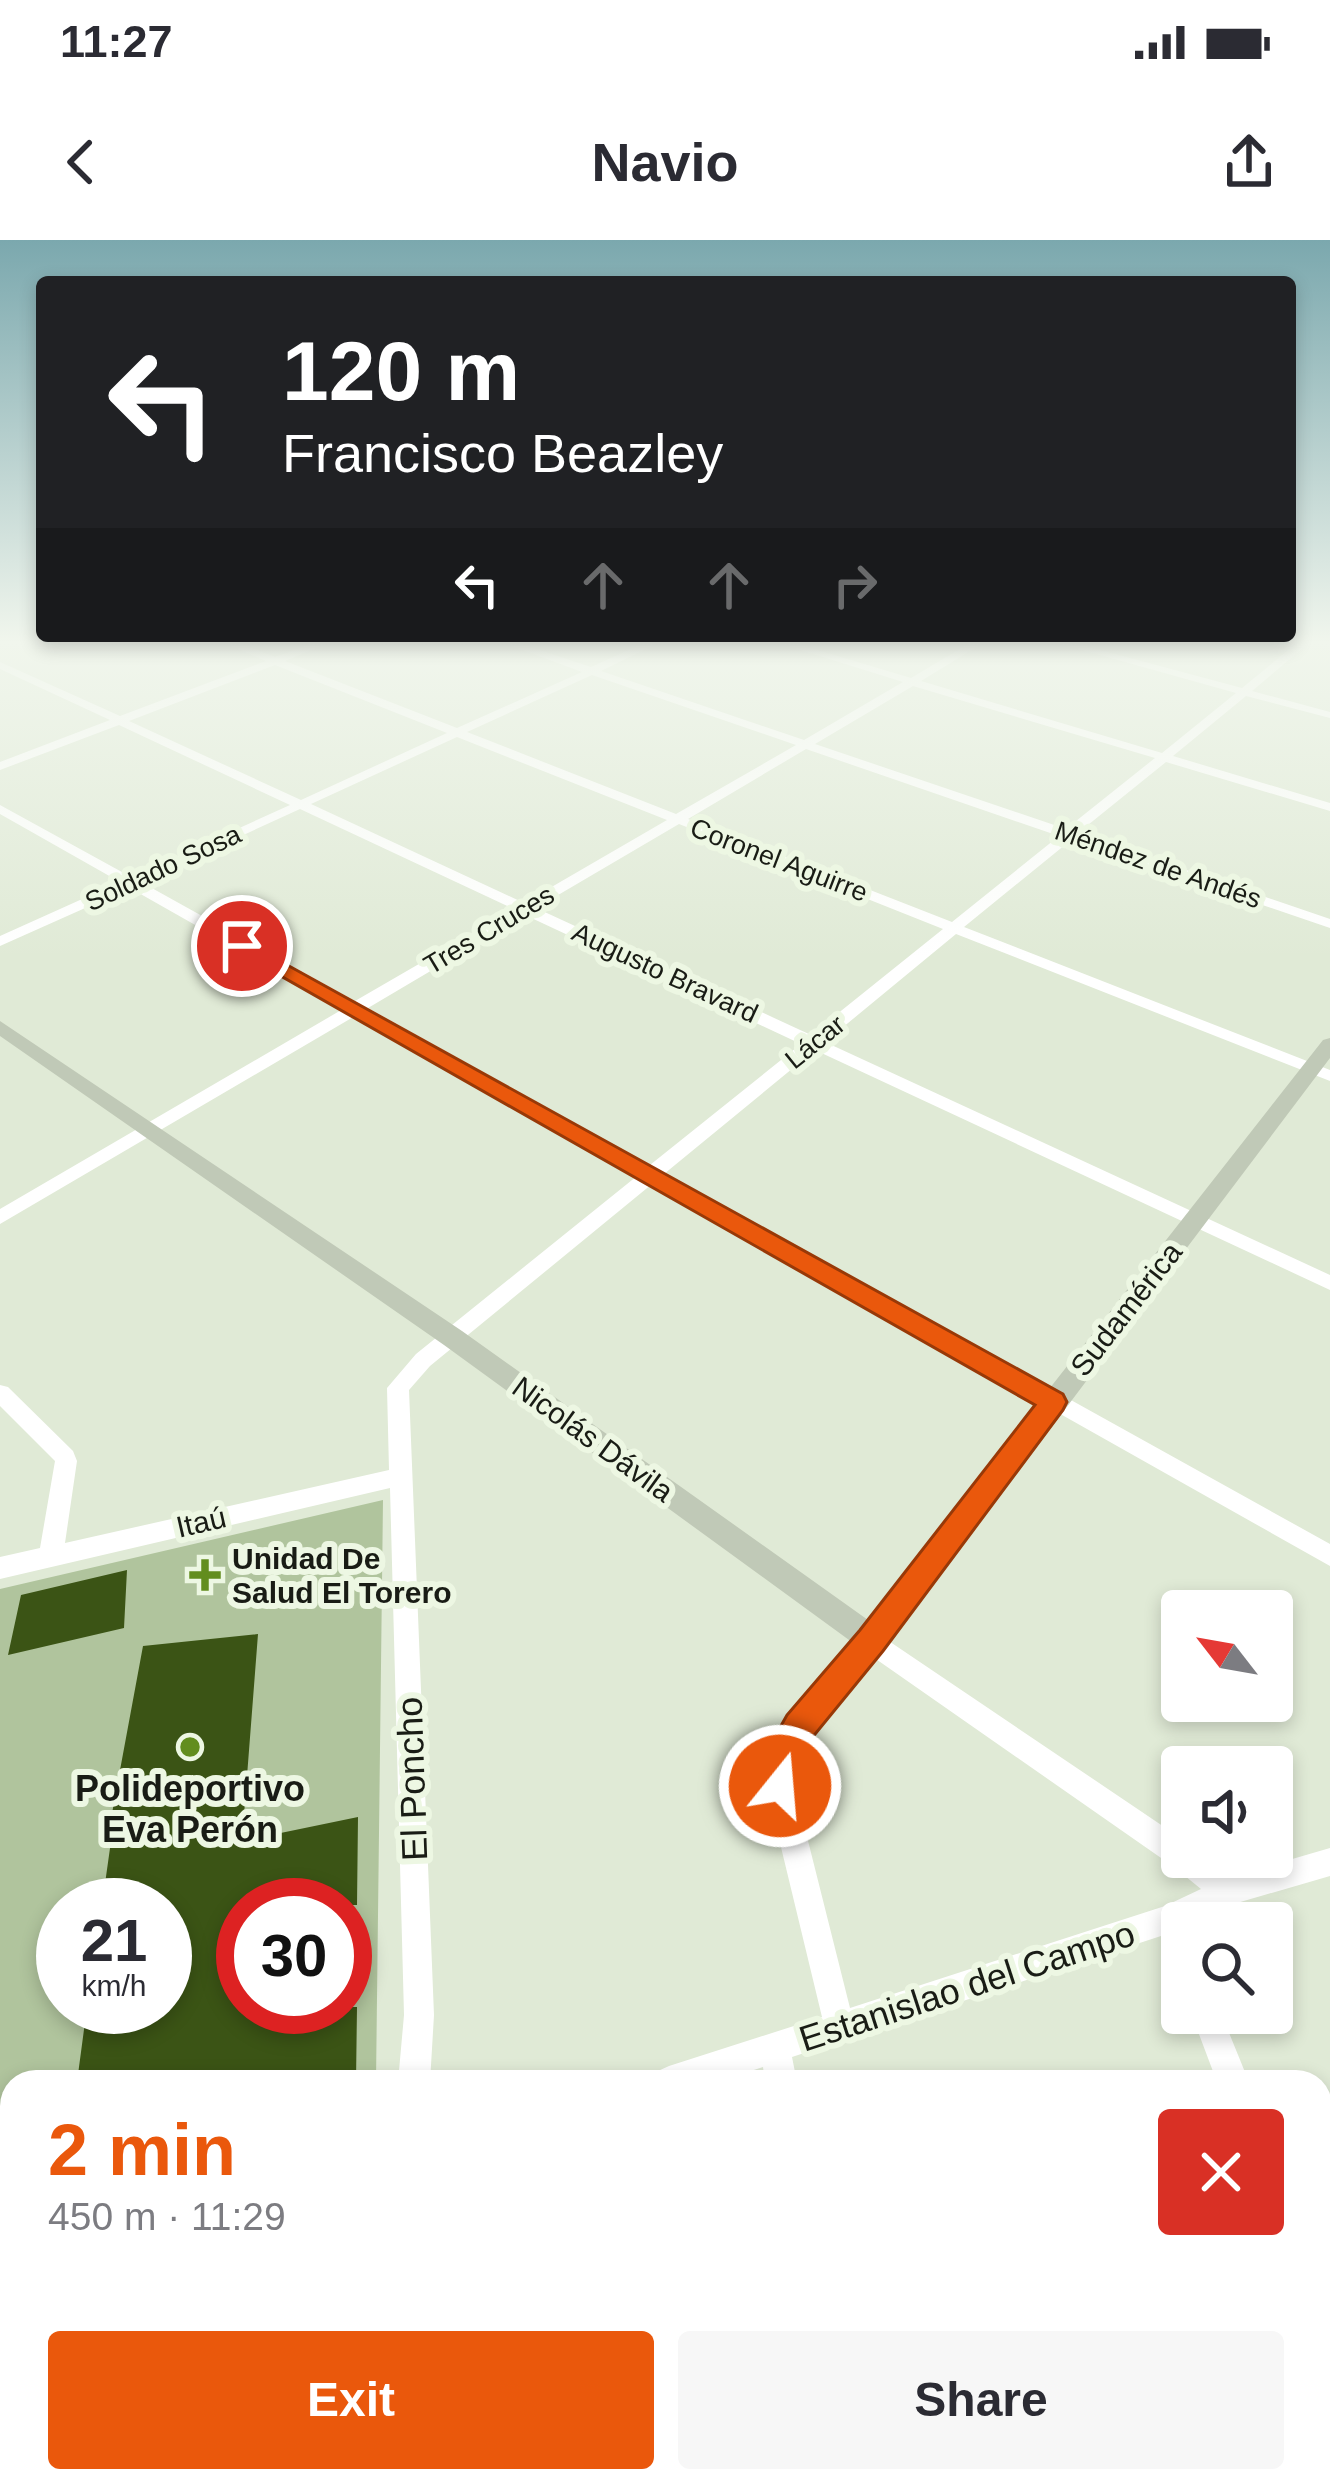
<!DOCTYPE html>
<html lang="en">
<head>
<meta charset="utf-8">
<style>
  body { margin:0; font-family:Helvetica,sans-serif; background:#f7f7f7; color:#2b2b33; height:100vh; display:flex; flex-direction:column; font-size:45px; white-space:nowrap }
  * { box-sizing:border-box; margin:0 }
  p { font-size:39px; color:#7c7c81 }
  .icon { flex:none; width:66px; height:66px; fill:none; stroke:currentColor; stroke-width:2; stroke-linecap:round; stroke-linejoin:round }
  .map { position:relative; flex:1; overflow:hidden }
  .sheet { position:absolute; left:0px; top:1830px; width:1332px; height:423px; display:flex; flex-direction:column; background:#fff; border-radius:36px 36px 0 0; box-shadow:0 6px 18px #0003 }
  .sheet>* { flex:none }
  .guide { position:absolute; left:36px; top:36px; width:1260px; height:366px; border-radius:12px; box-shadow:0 6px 18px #0003; background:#202124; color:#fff; overflow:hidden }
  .needle { width:78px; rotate:301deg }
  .tools { position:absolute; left:1161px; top:1350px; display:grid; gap:24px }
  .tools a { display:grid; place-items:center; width:132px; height:132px; border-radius:12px; background:#fff; box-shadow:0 6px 18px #0003; font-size:60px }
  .speed { position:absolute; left:36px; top:1638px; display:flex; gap:24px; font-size:60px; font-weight:700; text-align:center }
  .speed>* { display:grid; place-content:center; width:156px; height:156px; border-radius:50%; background:#fff; box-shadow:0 6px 18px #0003; line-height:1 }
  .speed small { font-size:30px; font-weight:400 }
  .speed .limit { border:18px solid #d22; background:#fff; color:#111 }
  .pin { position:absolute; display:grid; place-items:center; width:102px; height:102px; color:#fff; margin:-51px; border:6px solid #fff; border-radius:50%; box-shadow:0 3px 12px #0007 }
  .me { position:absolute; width:132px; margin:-66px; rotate:17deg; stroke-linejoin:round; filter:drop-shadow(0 0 9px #0008) }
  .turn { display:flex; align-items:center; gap:42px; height:252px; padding:0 48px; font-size:54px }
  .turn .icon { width:156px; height:156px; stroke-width:2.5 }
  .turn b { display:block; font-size:84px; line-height:102px }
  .lanes { display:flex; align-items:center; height:114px; padding:0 48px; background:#0003; justify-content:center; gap:60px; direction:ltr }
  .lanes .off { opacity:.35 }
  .round { display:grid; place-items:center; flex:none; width:126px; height:126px; border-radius:12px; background:#f7f7f7 }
  .head { display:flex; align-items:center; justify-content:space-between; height:204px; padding:0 48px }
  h1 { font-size:72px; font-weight:600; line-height:90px; color:#ea580c }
  .primary-button { display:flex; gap:24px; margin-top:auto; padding:24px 48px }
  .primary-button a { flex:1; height:138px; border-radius:12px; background:#ea580c; color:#fff; font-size:48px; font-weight:600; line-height:138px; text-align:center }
  .primary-button a+a { background:#f7f7f7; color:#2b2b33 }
  .status { display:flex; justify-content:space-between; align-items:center; height:84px; padding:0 60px; background:#fff; direction:ltr }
  .status svg { height:33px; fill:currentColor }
  header { display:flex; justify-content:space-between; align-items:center; height:156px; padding:0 48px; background:#fff; font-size:54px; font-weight:600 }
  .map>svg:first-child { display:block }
  .green { fill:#b0c49d; fill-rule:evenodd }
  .building { fill:#3b5415 }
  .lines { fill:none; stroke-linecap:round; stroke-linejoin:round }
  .street { fill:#fff; fill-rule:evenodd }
  .secondary { fill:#c0c9b7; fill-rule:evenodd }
  .route { fill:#ea580c; stroke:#983908; stroke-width:3 }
  .poi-dot { fill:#628d1e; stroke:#edf7e3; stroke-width:4.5 }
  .labels { text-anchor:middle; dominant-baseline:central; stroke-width:12; stroke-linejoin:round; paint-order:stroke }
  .far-street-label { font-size:27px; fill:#191c15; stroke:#edf7e3 }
  .street-label { font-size:30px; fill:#191c15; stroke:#edf7e3 }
  .poi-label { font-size:30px; font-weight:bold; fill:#191c15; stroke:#edf7e3; text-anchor:start }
  .near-street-label { font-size:36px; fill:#191c15; stroke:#edf7e3 }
  .near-poi-label { font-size:36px; font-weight:bold; fill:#191c15; stroke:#edf7e3 }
</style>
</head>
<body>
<div class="status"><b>11:27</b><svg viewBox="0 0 49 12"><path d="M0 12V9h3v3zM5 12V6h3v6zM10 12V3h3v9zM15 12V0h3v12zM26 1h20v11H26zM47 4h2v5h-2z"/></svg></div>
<header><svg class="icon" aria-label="back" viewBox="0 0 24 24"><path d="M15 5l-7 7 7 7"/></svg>Navio<svg class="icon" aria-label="share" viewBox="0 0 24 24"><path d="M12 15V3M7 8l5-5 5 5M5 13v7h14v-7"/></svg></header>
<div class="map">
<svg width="1330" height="2252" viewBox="0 0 1330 2252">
  <rect width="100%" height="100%" fill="#e0ead6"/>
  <path class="green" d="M383 1260 376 1842H12V1975L0 1978V1349ZM63 1665H165V1767H63ZM243 1665H345V1767H243Z"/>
  <path class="building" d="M127 1330 124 1388 8 1415 21 1355Z
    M258 1394 242 1601 358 1577 357 1665H243V1767H357L356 1842H77L87 1767H165V1665H102L112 1594 108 1595 143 1406Z"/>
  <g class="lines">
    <path class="street" d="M224 403H239L275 417 313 403H328L285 421 457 488 582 432 504 403H519L591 427 644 403H658L601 431 804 500 903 442 778 403H794L911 438 970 403H983L921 441 1162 513 1236 453 1057 403H1074L1242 448 1297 403H1309L1252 451 1330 472V478L1246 456 1173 516 1330 563V571L1166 522 1078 593 1330 679V688L1071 600 964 687 1330 830V841L956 694 825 802 1330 1035V1050L815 810 664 934 1330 1304V1326L652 944 430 1126 409 1150 434 1775 430 1842H398L404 1775 390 1248 0 1339V1317L40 1308 55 1221 0 1166V1145L8 1147 73 1211 77 1221 65 1303 389 1230 387 1148 416 1114 637 936 355 776 0 984V969L343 769 130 648 0 706V696L120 642 0 574V565L131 637 290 565 119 485 0 530V522L110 480 0 429V422L120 476 266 421ZM275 425 447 493 301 560 129 481ZM592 435 796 505 676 574 467 492ZM913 446 1155 518 1066 589 815 504ZM457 497 667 580 524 663 311 564ZM806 509 1059 596 952 682 688 579ZM300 569 514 669 355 761 141 642ZM679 584 943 689 811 795 536 668ZM525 675 801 804 650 925 368 768Z
      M871 1389 1182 1599V1617H1206L1231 1637 1330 1608V1636L1230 1665 1193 1683H1182V1727L1172 1722 1161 1696 792 1817 797 1842H765L763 1827 717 1842H653L658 1831 669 1826 822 1777 766 1545C778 1481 820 1440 862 1393ZM873 1417 1174 1627 1201 1649 1165 1666 850 1768 794 1545C802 1491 839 1457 873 1417Z
      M1191 1773H1221L1249 1842H1217Z
      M12 2042V2076L0 2080V2046Z
      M1320 2047 1330 2051V2108L1320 2103Z
      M321 2241H359V2252H321Z
      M840 2241H878L880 2252H842Z"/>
    <path class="secondary" d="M0 781 462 1091 868 1380 1323 800 1330 798V818L882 1412 871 1416 444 1105 0 796Z"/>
  </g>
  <linearGradient id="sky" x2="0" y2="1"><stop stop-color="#7ba8ae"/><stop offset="0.56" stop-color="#f1f6ed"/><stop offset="1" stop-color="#f1f6ed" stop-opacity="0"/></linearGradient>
  <rect width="1330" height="718" fill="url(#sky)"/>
  <path class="route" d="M242 700 1063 1154 1067 1162 1063 1170 883 1411 811 1499 799 1520 792 1558 780 1563 767 1558 762 1546 764 1516 787 1475 860 1390 1035 1165 235 710 232 706Z"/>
  <g class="poi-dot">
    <path d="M199 1317h12v12h12v12h-12v12h-12v-12h-12v-12h12z"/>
    <circle cx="190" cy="1507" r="12"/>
  </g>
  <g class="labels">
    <g class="far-street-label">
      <text transform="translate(779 620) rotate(21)">Coronel Aguirre</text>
      <text transform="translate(1158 625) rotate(19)">Méndez de Andés</text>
      <text transform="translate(163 628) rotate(-25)">Soldado Sosa</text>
      <text transform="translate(489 690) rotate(-31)">Tres Cruces</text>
      <text transform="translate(665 733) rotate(25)">Augusto Bravard</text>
      <text transform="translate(815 802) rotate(-39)">Lácar</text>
    </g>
    <g class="street-label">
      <text transform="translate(1126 1069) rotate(-52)">Sudamérica</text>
      <text transform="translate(593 1199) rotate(36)">Nicolás Dávila</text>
      <text transform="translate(201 1282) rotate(-13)">Itaú</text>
    </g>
    <g class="poi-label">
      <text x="232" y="1318">Unidad De<tspan x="232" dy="34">Salud El Torero</tspan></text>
    </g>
    <g class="near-street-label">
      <text transform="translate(412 1539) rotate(-92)">El Poncho</text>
      <text transform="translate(967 1746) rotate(-18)">Estanislao del Campo</text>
    </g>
    <g class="near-poi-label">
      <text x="190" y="1548">Polideportivo<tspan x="190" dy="41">Eva Perón</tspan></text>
    </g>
  </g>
</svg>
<div class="tools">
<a><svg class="needle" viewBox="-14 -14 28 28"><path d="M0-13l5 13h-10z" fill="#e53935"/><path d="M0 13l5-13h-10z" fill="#7c7c81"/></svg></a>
<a><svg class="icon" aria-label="sound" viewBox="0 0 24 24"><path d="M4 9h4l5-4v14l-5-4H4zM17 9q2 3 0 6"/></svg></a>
<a><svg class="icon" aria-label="search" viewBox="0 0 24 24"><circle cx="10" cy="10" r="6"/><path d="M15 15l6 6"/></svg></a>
</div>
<div class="speed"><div>21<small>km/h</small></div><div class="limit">30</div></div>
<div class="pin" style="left:242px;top:706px;background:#d93025"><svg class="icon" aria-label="arrive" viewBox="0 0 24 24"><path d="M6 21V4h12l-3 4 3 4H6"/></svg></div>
<svg class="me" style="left:780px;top:1546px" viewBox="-20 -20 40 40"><circle r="17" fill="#ea580c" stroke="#fff" stroke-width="3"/><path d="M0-11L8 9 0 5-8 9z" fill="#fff"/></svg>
<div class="guide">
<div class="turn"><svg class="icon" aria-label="left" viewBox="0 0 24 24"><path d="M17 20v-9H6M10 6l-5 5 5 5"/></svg><div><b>120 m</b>Francisco Beazley</div></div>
<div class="lanes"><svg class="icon" aria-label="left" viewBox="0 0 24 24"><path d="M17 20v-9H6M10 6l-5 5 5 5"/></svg><svg class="icon off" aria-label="ahead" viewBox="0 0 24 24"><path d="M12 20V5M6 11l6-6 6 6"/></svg><svg class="icon off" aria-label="ahead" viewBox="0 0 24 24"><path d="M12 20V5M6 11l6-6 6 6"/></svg><svg class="icon off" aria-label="right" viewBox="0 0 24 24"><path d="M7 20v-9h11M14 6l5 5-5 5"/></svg></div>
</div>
<section class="sheet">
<div class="head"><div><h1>2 min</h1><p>450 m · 11:29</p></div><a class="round" style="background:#d93025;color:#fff"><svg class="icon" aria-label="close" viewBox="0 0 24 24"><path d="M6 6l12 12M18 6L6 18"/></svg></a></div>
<div class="primary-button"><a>Exit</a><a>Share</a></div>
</section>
</div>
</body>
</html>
